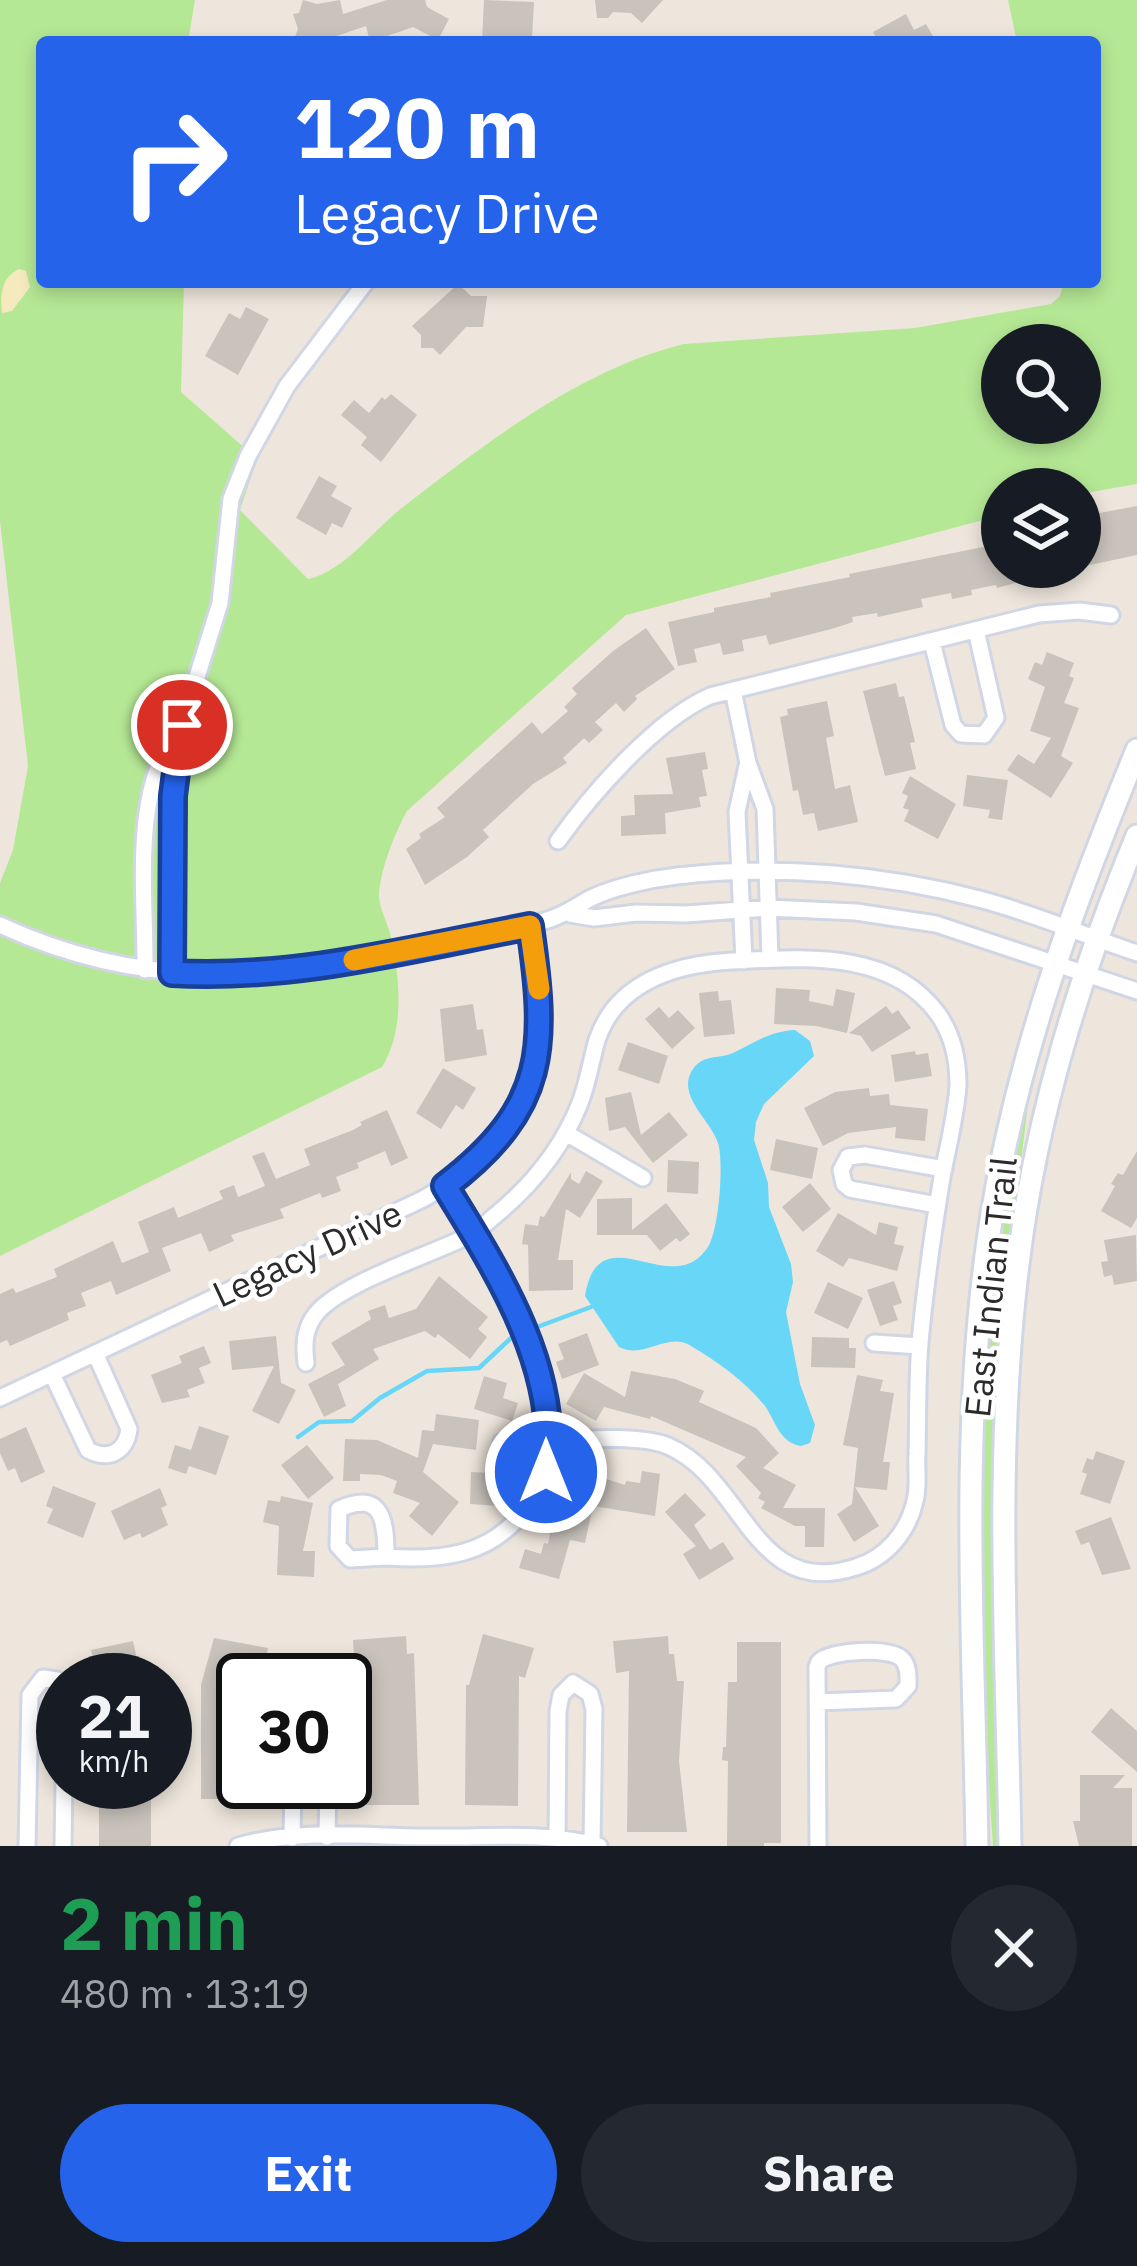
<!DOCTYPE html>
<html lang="en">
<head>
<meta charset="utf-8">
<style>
  body { margin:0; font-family:"IBM Plex Sans",sans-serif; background:#242831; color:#f1f3f6; height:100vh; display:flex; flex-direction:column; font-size:45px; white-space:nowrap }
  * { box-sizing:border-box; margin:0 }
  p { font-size:39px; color:#9ea1a6 }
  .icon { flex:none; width:66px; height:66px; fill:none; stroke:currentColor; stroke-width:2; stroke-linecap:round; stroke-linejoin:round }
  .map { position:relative; height:1846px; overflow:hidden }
  .drawer { display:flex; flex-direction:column; background:#171b24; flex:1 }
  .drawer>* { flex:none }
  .hud { position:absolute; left:36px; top:36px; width:1065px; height:252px; border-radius:12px; box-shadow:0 6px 18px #0003; background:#2563eb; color:#fff; overflow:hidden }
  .fabs { position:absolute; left:981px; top:324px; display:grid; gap:24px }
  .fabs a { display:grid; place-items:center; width:120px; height:120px; border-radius:50%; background:#171b24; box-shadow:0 6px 18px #0003; font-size:60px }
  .speed { position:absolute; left:36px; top:1653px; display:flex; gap:24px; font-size:60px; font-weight:700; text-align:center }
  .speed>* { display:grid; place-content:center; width:156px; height:156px; border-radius:50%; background:#171b24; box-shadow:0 6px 18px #0003; line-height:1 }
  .speed small { font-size:30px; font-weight:400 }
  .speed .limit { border:6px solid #111; border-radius:18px; background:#fff; color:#111 }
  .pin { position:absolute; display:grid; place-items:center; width:102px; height:102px; color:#fff; margin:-51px; border:6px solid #fff; border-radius:50%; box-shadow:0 3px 12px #0007 }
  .me { position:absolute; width:132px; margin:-66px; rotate:0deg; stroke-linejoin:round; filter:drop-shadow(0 0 9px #0008) }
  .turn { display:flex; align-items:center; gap:42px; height:252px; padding:0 60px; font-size:54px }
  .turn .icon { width:156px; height:156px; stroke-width:2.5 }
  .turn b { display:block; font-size:84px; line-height:102px }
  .round { display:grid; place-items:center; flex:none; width:126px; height:126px; border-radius:63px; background:#242831 }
  .headline { display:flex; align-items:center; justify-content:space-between; height:204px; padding:0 60px }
  h1 { font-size:72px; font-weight:700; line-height:90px; color:#1e9e55 }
  .cta { display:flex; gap:24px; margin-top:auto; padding:24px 60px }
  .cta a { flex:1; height:138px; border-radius:72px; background:#2563eb; color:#fff; font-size:48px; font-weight:700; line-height:138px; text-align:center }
  .cta a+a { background:#242831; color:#f1f3f6 }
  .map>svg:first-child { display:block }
  .green { fill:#b5e895; fill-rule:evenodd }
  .sand { fill:#f5eabd }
  .water { fill:#68d7f7 }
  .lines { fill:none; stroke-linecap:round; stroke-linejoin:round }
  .stream { stroke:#68d7f7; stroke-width:4.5 }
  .building { fill:#c9c3bc }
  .minor-casing { stroke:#d1d6e5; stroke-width:21 }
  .secondary-casing { stroke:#d1d6e5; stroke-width:27 }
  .minor { stroke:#fff; stroke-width:15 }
  .secondary { stroke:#fff; stroke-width:21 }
  .route-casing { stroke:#184099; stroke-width:30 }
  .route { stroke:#2563eb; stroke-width:21 }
  .slow { stroke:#f59e0b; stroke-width:21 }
  .labels { text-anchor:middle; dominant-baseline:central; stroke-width:9; stroke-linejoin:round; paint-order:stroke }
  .street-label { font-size:36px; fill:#2b2b2b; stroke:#fff }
</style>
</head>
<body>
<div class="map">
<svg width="1137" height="1846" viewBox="0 0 1137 1846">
  <rect width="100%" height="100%" fill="#eee6dc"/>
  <path class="green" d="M0 0H195L188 42H42V282H184L181 392 257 459 240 510 308 579C345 571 373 530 403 507 486 443 581 369 684 344L915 328 1051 304 1060 296 1064 282H1095V42H1017L1008 0H1137V484L1080 494V489H1002V515L626 615 407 811C394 835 382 865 379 892 378 907 388 923 391 937 400 979 405 1030 382 1067L0 1256V883L13 850 28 766 0 521ZM1002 345H1080V423H1002Z
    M1055 991 1029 1096 1000 1333 995 1465 1000 1846H993C986 1754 984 1663 983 1571 981 1461 982 1351 998 1242 1011 1157 1033 1074 1055 991Z"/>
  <path class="sand" d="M19 269 26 271 30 287 12 311 2 313C0 294 1 278 19 269Z"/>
  <path class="water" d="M795 1030 810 1041 814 1056 764 1104 756 1122 754 1140 768 1183 769 1207 791 1264 793 1282 786 1312 800 1384 815 1425 810 1443 801 1446C780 1443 776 1422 765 1406 746 1382 718 1362 691 1346 667 1331 645 1360 619 1347L585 1296C599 1210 674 1305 709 1245 719 1228 724 1162 718 1143 711 1120 675 1095 693 1069 704 1053 720 1060 735 1052 755 1042 771 1031 795 1030Z"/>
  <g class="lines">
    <path class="stream" d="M537 1327 591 1307
      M298 1437 319 1422 352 1421 380 1398 427 1371 479 1368 511 1338"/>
  </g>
  <path class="building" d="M303 0 317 4 340 0 343 14 387 0H425L427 7 449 19 438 40 413 27 370 42 366 26 319 42H293L298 29 293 14 299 13Z
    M484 0 534 2 532 38 499 36V42H482Z
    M595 0H663L642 23 631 13 613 12 608 18H597Z
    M906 14 914 30 926 24 934 38 926 42H879L873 32Z
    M458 284 471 296H487L483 327H466L440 355 433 348H421V335L412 326Z
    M246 307 269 319 238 375 205 356 229 313 240 319Z
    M391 394 417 415 381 462 361 445 367 437 341 415 354 400 369 413 382 397 385 400Z
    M319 476 337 486 331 496 352 508 342 528 332 523 326 535 296 518Z
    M1137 506V555L1085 566 1081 544 1088 543 1083 516Z
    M1002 537V567H1050L1051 573 997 588 996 585 971 590 972 595 952 599 951 593 921 599 923 607 878 617 877 613 852 617 853 622 835 628 769 645 766 635 742 640 744 651 723 655 720 643 694 649 697 662 678 666 668 622 714 612V608L771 597 770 593 850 577 849 574 988 546 986 541Z
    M646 628 675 669 635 696 637 699 624 712 616 703 595 722 603 730 589 743 584 738 563 758 567 763 533 784 483 830 489 837 467 857 425 885 406 849 421 838 419 834 445 817 437 808 532 722 542 734 568 711 564 707 577 694 572 688 613 651Z
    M1047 652 1074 663 1069 676 1074 678 1064 703 1079 708 1061 756 1073 763 1051 798 1007 770 1018 754 1034 764 1051 738 1030 731 1045 687 1028 679 1035 662 1042 665Z
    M896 683 899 697 904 696 911 725 915 742 910 743 916 769 885 776 863 691Z
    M827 701 834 736 826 738 835 789 850 785 858 822 818 831 814 813 803 815 798 790 793 791 780 717 788 715 787 709Z
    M705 752 708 769 702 770 707 796 699 797 701 807 665 813 666 834 621 836V816L635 815 634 795 673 794 666 758Z
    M967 775 1008 780 1002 820 988 818 990 810 963 806Z
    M910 776 956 804 938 839 904 821 909 810 903 808 908 796 902 793Z
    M776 988 810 990 809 1001 833 1006 836 989 855 993 847 1033 816 1026 774 1024Z
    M718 991 719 1001 731 1000 735 1034 704 1037 699 993Z
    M473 1004 477 1030 483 1029 487 1055 445 1062 440 1009Z
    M886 1006 892 1014 898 1010 911 1028 872 1052 861 1036 849 1033Z
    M659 1007 669 1018 678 1010 695 1028 672 1049 645 1019Z
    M628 1042 668 1056 659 1084 618 1070Z
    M915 1051 916 1055 928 1053 932 1076 895 1082 891 1055Z
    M443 1068 476 1088 463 1110 456 1105 441 1129 416 1113Z
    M869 1088 870 1096 889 1094 890 1105 928 1109 925 1141 895 1138 896 1127 848 1133 823 1146 804 1108 835 1092Z
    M631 1092 641 1135 669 1112 688 1135 653 1163 625 1127 609 1131 605 1098Z
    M387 1110 408 1158 391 1166 385 1151 357 1163 359 1168 336 1177 341 1191 322 1198 320 1193 280 1209 284 1218 231 1235 234 1241 209 1252 201 1233 162 1248 171 1271 116 1295 111 1281 81 1293 86 1306 67 1313 69 1320 10 1346 7 1340 0 1343V1294L13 1288 16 1293 57 1277 54 1269 113 1241 122 1263 149 1252 138 1222 174 1207 178 1218 223 1199 219 1191 234 1185 238 1197 265 1186 252 1156 264 1152 276 1179 310 1165 304 1149 353 1130 362 1125 360 1122Z
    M776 1139 818 1148 812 1179 770 1170Z
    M1137 1151V1218L1131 1228 1101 1211 1115 1186 1111 1184 1118 1173 1123 1175Z
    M668 1160 699 1162 698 1194 667 1192Z
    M586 1171 603 1181 580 1218 566 1209 558 1260H573V1290L529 1291 528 1245 522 1244 525 1224 538 1226 540 1216 544 1217 571 1172V1179L579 1184Z
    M810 1183 831 1209 803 1232 782 1207Z
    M632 1198V1230L666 1203 690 1234 680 1242 676 1238 660 1251 647 1235H597V1199Z
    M838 1213 876 1235 879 1222 898 1227 894 1244 904 1246 897 1271 849 1258 843 1267 816 1251Z
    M1136 1235 1137 1281 1114 1285 1112 1275 1104 1277 1101 1262 1108 1261 1104 1240Z
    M439 1276 488 1317 478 1329 487 1337 470 1359 438 1334 435 1338 425 1331 373 1349 379 1359 338 1384 346 1406 324 1417 308 1384 345 1365 331 1343 371 1319 368 1311 385 1305 389 1318 416 1309Z
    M894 1281 902 1303 893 1306 898 1320 880 1326 867 1290Z
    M828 1282 863 1298 848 1329 814 1313Z
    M587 1333 599 1365 562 1379 556 1362 564 1359 558 1344Z
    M276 1336 281 1383 296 1390 279 1424 252 1411 274 1366 232 1370 229 1341Z
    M812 1337 849 1338V1348H856L855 1368 811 1367Z
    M204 1346 211 1363 199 1368 205 1383 187 1390 190 1397 162 1403 151 1375 182 1363 179 1356Z
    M631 1371 675 1379 704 1391 699 1402 756 1428 779 1453 763 1468 796 1485 783 1508H825L824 1547H805V1526H795L761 1508 765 1502 758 1498 761 1493 736 1466 746 1457 651 1416 650 1419 604 1407 596 1421 566 1404 584 1373 625 1397Z
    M857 1375 883 1380 880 1391 894 1393 883 1462H890L887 1490 855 1487 879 1526 854 1542 837 1514 852 1504 858 1448 843 1445Z
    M484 1376 507 1383 503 1398 518 1403 512 1421 474 1409Z
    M436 1414 479 1420 476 1450 433 1444 423 1472 459 1502 432 1536 409 1516 420 1503 393 1493 397 1481 381 1475 360 1474V1481H343L345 1439 377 1440 418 1458 422 1430 434 1431Z
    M199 1426 229 1436 216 1475 189 1466 186 1474 168 1468 175 1445 191 1450Z
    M26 1427 45 1472 21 1483 15 1468 8 1471 0 1453V1439Z
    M307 1445 334 1478 308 1499 281 1465Z
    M1096 1451 1125 1461 1110 1504 1080 1494 1087 1474 1082 1472 1087 1458 1093 1460Z
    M572 1468 625 1485 626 1481 640 1483 642 1471 660 1474 655 1516 593 1506 585 1543 570 1540 559 1579 519 1568 525 1549 541 1554 544 1543 548 1544 555 1508Z
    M471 1472 515 1474 514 1492H501L500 1506 470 1504Z
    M53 1486 96 1503 83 1538 47 1523 53 1509 46 1506Z
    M160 1488 167 1505 161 1508 168 1525 142 1538 140 1533 124 1540 111 1511Z
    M685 1493 706 1515 694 1525 710 1550 723 1542 734 1559 699 1580 683 1554 696 1546 665 1512Z
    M281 1496 313 1503 303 1551H315L314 1577 277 1575 279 1526 263 1522 268 1500 280 1502Z
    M1111 1517 1131 1569 1102 1575 1089 1542 1081 1545 1075 1531Z
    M483 1634 534 1648 525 1678 519 1676 518 1806 465 1805 466 1685H469Z
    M406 1636 407 1654 414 1653 419 1805H363V1728H371V1702H364V1671H355L353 1640Z
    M668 1636 669 1654H674L677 1681H684L679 1761 687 1832H627L629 1671 616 1673 613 1641Z
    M214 1638 268 1648 263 1677 247 1674 243 1677V1782H254V1799H201V1685Z
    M133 1641 140 1672 98 1680 91 1650Z
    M737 1642H781V1843H764V1846H727L728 1761 722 1760 723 1747H726L728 1682H737Z
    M1111 1708 1137 1731V1772L1091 1732Z
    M1080 1775H1125L1113 1788H1132V1846H1079L1073 1821H1080Z
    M99 1782H151V1846H99Z"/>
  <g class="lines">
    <defs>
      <path id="minor" d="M932 642 953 725 961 734 984 735 996 718 976 630
        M733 690 748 763 765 809 770 959
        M558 841C592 793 656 720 710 696L1039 614 1079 611 1111 615
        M570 914 594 918 636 913 686 914 768 908 856 912 936 924 1137 991
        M0 925C143 991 258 979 407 950 452 941 497 935 541 922 560 917 572 909 589 899 613 887 650 879 677 876 776 864 886 874 983 900 1035 914 1086 936 1137 953
        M744 961 737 812 747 766
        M145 970C146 893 130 790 180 727
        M172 973 175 775 182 725 220 603 231 499 248 456 287 386 366 282
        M566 1133 643 1178
        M937 1205 850 1189 844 1184 841 1170 848 1157 865 1155 944 1169
        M874 1343 920 1346
        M306 1363C304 1347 304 1332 313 1318 333 1285 431 1255 468 1236 479 1231 488 1221 497 1214 533 1184 563 1146 580 1103 588 1082 591 1061 597 1040 617 981 677 964 732 961 804 958 891 949 938 1014 953 1035 958 1060 958 1085 956 1116 948 1146 942 1177 933 1232 925 1287 920 1343 917 1380 918 1417 917 1454 916 1469 919 1487 915 1501 908 1532 886 1558 856 1567 753 1601 744 1478 668 1446 634 1431 543 1443 502 1442
        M52 1374 88 1450C109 1461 126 1452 129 1429L95 1353
        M0 1398 423 1199C491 1161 540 1100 541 1019 542 988 534 956 529 926
        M386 1557 350 1559 338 1546 339 1509C384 1489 386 1524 386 1557 441 1561 492 1556 526 1508 593 1417 494 1267 445 1186
        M817 1702 896 1699 908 1686C908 1677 909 1666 902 1659 890 1647 830 1650 819 1662L817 1667 818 1846
        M327 1837 328 1782
        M292 1838 293 1782
        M557 1839 558 1711 561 1695 573 1683 590 1694 594 1709 592 1844
        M27 1846 30 1695 43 1678 57 1680 63 1687
        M63 1846 64 1782
        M238 1846C298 1828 369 1837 432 1837 486 1838 546 1831 599 1846"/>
      <path id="secondary" d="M977 1846C974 1641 959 1431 990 1227 1016 1058 1072 908 1137 750
        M1010 1846C1007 1653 994 1456 1018 1264 1036 1115 1080 974 1137 836"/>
    </defs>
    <use href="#minor" class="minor-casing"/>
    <use href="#secondary" class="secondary-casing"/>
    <use href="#minor" class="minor"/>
    <use href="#secondary" class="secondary"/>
  </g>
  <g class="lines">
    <defs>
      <path id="route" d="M182 725 173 796 172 973C294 980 411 949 530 926 547 1046 549 1107 445 1186 496 1269 562 1371 546 1472"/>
    </defs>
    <use href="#route" class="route-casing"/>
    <use href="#route" class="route"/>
    <path class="slow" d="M354 960 530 926 539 989"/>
  </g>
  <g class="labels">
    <g class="street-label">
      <text transform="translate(307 1253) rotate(-25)">Legacy Drive</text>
      <text transform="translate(990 1287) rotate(-84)">East Indian Trail</text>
    </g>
  </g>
</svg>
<div class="fabs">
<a><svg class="icon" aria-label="search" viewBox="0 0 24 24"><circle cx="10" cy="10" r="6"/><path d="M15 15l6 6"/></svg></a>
<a><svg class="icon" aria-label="layers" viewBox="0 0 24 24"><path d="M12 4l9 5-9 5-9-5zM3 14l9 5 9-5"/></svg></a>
</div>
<div class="speed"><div>21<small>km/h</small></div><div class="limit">30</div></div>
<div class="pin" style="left:182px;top:725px;background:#d93025"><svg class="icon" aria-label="arrive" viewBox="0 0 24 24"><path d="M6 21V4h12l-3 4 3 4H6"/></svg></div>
<svg class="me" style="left:546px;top:1472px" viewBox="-20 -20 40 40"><circle r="17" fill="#2563eb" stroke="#fff" stroke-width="3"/><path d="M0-11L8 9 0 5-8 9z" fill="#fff"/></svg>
<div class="hud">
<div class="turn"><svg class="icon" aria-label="right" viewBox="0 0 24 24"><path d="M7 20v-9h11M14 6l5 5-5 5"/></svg><div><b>120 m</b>Legacy Drive</div></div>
</div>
</div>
<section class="drawer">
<div class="headline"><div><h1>2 min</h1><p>480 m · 13:19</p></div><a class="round"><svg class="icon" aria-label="close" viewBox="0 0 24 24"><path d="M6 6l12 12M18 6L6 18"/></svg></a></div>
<div class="cta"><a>Exit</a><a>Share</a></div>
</section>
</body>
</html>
